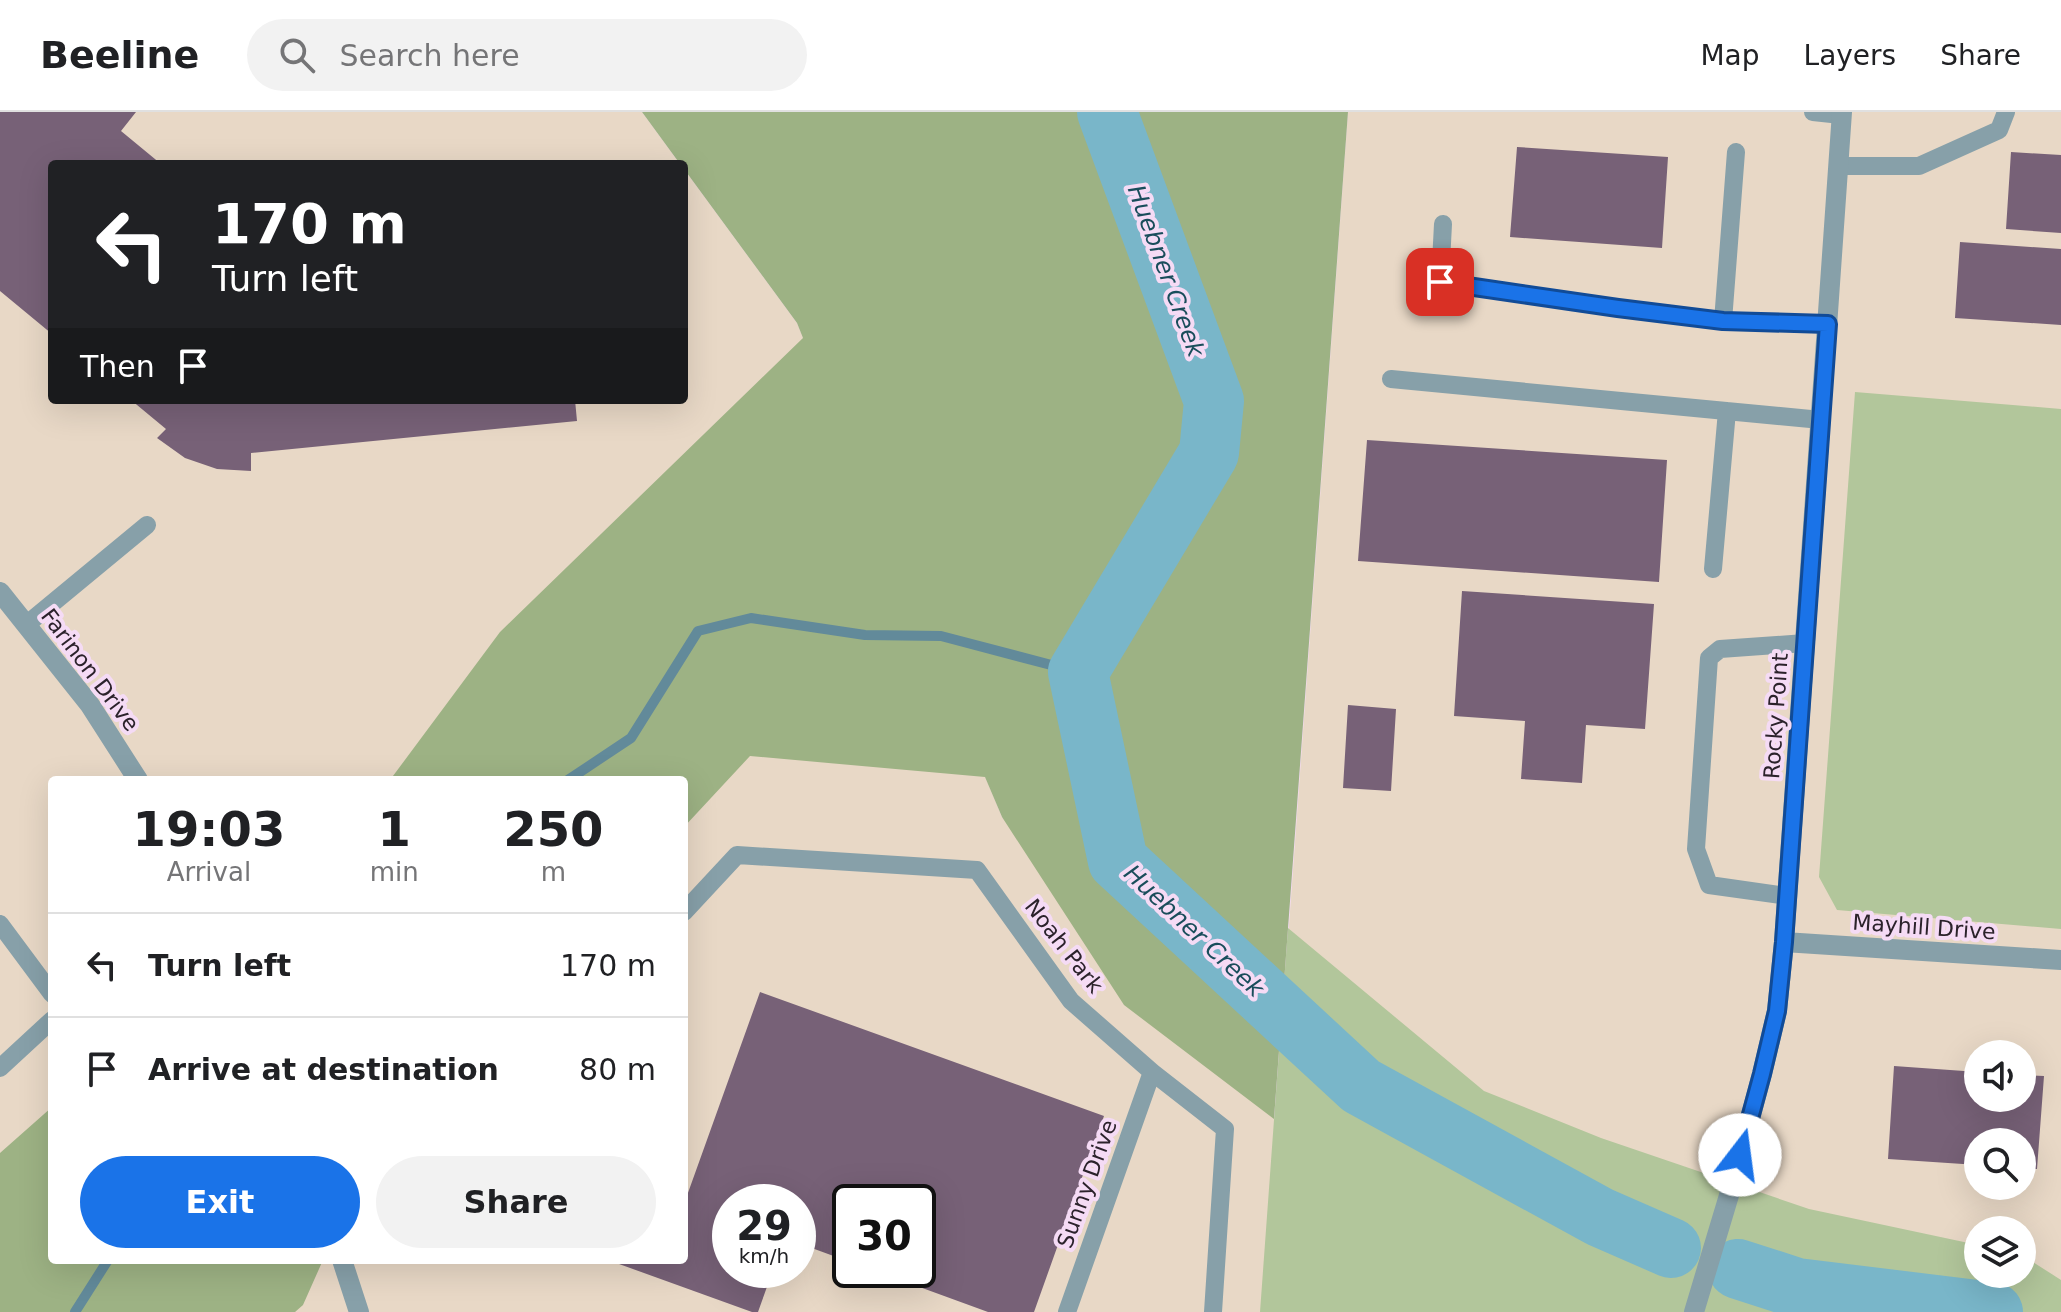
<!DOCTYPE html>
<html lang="en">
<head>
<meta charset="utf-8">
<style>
  body { margin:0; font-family:"DejaVu Sans",sans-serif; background:#f2f2f2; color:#202124; height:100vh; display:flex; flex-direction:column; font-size:30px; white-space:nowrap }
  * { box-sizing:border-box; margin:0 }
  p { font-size:26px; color:#757577 }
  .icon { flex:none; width:44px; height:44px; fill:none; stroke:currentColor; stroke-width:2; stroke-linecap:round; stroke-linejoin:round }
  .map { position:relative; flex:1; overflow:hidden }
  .sheet { position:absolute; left:48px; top:664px; width:640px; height:488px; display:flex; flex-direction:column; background:#fff; border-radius:8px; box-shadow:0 8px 32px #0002 }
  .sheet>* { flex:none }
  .banner { position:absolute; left:48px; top:48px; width:640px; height:244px; border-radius:8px; box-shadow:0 8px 32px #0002; background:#202124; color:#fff; overflow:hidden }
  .controls { position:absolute; left:1964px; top:928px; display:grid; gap:16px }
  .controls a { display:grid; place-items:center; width:72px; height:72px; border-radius:50%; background:#fff; box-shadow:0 8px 32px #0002; font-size:40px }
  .speed { position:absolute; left:712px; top:1072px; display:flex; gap:16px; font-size:40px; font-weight:700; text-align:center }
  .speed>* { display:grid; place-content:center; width:104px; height:104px; border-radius:50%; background:#fff; box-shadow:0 8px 32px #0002; line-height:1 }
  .speed small { font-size:20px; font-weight:400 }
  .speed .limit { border:4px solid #111; border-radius:12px; background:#fff; color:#111 }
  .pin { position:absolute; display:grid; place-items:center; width:68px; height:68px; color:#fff; margin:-34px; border-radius:16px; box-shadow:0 4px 12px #0006 }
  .me { position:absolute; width:88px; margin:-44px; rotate:15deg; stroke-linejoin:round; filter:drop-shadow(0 0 6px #0008) }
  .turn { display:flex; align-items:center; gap:28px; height:168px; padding:0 32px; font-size:36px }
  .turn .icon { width:104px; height:104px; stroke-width:2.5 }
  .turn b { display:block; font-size:56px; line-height:68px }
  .then { display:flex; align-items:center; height:76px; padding:0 32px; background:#0003; gap:16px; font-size:30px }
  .eta { display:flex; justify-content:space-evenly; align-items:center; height:136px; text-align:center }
  .eta b { font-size:48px; font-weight:600; line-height:56px }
  .action { display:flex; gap:16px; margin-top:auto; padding:16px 32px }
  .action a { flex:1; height:92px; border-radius:48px; background:#1a73e8; color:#fff; font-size:32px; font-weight:600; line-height:92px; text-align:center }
  .action a+a { background:#f2f2f2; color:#202124 }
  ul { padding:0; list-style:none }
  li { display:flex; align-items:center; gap:24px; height:104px; padding:0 32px; border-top:2px solid #e0e0e0 }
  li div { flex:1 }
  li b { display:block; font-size:30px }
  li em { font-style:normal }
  header { display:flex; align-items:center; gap:48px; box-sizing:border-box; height:112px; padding:0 40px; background:#fff; border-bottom:2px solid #e0e0e0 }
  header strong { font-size:38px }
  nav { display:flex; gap:44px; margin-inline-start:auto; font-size:28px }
  .search { width:560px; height:72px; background:#f2f2f2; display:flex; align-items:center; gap:20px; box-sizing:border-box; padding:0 28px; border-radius:44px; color:#757577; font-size:30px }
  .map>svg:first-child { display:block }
  .commercial { fill:#e8d8c6; fill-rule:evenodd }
  .green { fill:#b2c69b }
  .forest { fill:#9db284 }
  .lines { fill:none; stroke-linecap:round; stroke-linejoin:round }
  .stream { stroke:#628a9a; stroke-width:10 }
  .river { stroke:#79b6c9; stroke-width:60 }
  .building { fill:#776177 }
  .service { stroke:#87a0a9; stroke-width:18 }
  .minor { stroke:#87a0a9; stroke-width:20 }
  .route-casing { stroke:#114b97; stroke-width:20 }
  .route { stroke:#1a73e8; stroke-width:14 }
  .labels { text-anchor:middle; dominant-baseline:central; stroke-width:8; stroke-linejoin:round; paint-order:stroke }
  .street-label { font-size:22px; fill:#2b222b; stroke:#f5dbf5 }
  .water-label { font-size:24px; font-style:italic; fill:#194d5b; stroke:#f5dbf5 }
</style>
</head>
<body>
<header>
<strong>Beeline</strong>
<div class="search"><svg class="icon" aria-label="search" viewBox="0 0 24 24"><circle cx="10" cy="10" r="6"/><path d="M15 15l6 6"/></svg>Search here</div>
<nav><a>Map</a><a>Layers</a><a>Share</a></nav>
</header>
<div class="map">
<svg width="2061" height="1200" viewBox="0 0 2061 1200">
  <rect width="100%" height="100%" fill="#f5dbf5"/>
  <path class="commercial" d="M0 0H642L680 52H52V288H684V57L797 211 1002 705 1275 1006 1348 0H2061V1200H0ZM52 668H684V1148H52ZM1978 942H2022V986H1978ZM1978 1030H2022V1074H1978ZM730 1090H798V1158H730ZM850 1090H918V1158H850ZM1978 1118H2022V1162H1978Z"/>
  <path class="green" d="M1855 280 2061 297V817L1837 798 1819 765Z
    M1288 816 1484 979 1601 1026 1809 1097 1978 1133V1162H2022V1143L2061 1168V1200H1260Z"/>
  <path class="forest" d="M642 0H1348L1274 1007 1124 893 1002 705 985 665 750 644 684 715V668H390L500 520 803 226 797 211 684 57V52H680Z
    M52 995V1148H323L303 1193 295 1200H0V1041Z"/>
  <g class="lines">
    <path class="stream" d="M568 668 631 626 698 519 751 506 865 523 941 524 1078 560
      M75 1200 108 1148"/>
    <path class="river" d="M1107 0 1214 289 1209 341 1078 560 1118 749 1361 974 1600 1105 1671 1136
      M1738 1157 1797 1176 1993 1200"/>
  </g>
  <path class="building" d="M0 0H136L121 19 161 52H52V222L0 179Z
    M1517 35 1668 45 1662 136 1510 125Z
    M2011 40 2061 43V121L2006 117Z
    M1960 130 2061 137V213L1955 206Z
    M131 288H575L577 309 251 341V359L217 357 185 346 157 326 166 317Z
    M1367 328 1667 348 1659 470 1358 449Z
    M1462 479 1654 492 1645 617 1586 613 1582 671 1521 667 1525 609 1454 604Z
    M1348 593 1396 597 1391 679 1343 676Z
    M760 880 1104 1004 1034 1200H988L873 1158H918V1090H850V1150L798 1131V1090H730V1158H773L758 1200H752L608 1148H684V1092Z
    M1894 954 1978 960V986H2022V963L2044 964 2037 1057 2022 1056V1030H1978V1053L1888 1047Z"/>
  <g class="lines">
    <path class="service" d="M1813 0 1841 3
      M1839 54H1919L1999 18 2006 0
      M1443 112 1440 170 1618 196 1723 209 1828 212
      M1723 209 1736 40
      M1391 267 1821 308
      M1713 457 1727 299
      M26 513 147 413
      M1787 784 1709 773 1696 737 1709 546 1720 537 1805 531
      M684 800 737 743 977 758 1071 889 1152 960 1225 1017 1213 1200
      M0 812 52 882
      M0 956 52 908
      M1067 1200 1152 960"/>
    <path class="minor" d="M0 480 90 593 138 668
      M1784 830 2061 848
      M342 1148 359 1200
      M1694 1200 1733 1070 1762 962 1777 899 1784 830 1842 0"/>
  </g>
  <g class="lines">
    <defs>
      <path id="route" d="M1440 170 1618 196 1723 209 1828 212 1784 830 1777 899 1762 962 1740 1043"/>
    </defs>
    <use href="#route" class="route-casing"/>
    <use href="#route" class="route"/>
  </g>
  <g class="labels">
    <g class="street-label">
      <text transform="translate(90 558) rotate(53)">Farinon Drive</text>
      <text transform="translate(1776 604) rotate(-86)">Rocky Point</text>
      <text transform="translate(1924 815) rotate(4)">Mayhill Drive</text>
      <text transform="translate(1064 834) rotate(52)">Noah Park</text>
      <text transform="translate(1087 1072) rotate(-70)">Sunny Drive</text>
    </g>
    <g class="water-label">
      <text transform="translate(1166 159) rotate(70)">Huebner Creek</text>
      <text transform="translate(1194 819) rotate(43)">Huebner Creek</text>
    </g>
  </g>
</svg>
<div class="controls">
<a><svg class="icon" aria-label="sound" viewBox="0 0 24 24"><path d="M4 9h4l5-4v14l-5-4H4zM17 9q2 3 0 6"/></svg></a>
<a><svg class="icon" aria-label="search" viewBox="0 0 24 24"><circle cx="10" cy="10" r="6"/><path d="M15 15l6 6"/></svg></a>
<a><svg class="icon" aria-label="layers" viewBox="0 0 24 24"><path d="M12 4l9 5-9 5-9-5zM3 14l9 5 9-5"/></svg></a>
</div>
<div class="speed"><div>29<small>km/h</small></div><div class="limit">30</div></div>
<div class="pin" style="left:1440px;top:170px;background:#d93025"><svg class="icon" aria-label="arrive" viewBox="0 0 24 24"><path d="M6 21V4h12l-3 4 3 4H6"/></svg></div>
<svg class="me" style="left:1740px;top:1043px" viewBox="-20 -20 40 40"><circle r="19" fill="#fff"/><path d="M0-13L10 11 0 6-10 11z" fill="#1a73e8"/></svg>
<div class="banner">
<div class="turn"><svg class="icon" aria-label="left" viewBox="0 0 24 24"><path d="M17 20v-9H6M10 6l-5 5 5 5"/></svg><div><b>170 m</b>Turn left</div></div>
<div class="then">Then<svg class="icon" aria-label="arrive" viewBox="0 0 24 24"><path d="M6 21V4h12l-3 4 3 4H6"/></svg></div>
</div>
<section class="sheet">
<div class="eta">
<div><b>19:03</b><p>Arrival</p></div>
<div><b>1</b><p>min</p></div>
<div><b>250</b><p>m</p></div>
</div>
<ul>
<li><svg class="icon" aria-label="left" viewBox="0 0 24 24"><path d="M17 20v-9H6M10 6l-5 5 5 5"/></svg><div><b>Turn left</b></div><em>170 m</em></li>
<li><svg class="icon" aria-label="arrive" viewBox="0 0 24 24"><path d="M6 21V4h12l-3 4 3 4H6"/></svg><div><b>Arrive at destination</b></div><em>80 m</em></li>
</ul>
<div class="action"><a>Exit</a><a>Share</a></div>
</section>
</div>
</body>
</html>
